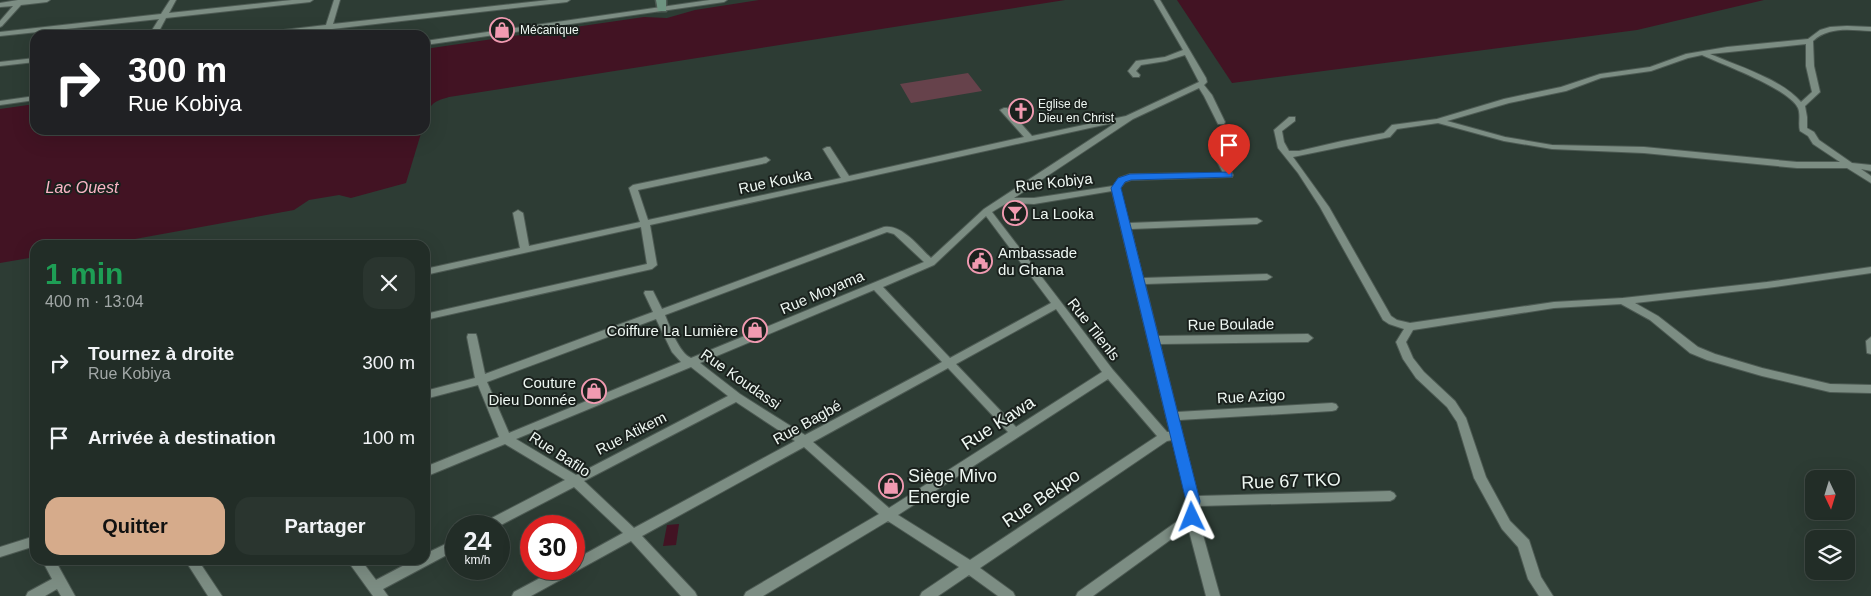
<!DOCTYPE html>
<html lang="fr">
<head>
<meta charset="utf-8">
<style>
  body { margin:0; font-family:Arial,sans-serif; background:#2a352f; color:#f1f3f6; height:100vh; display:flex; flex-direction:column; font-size:19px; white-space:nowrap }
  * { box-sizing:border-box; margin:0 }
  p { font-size:16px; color:#a2a8a7 }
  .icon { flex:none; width:28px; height:28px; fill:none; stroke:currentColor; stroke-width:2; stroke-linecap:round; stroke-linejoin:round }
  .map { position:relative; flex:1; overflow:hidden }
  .details { position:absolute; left:30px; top:240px; width:400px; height:325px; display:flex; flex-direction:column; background:#222d27; border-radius:15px; box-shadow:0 5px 20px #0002,0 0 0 1px #3f4944 }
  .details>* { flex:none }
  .banner { position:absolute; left:30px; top:30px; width:400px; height:105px; border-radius:15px; box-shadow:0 5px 20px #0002,0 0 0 1px #3f4944; background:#202124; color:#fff; overflow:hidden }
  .needle { width:32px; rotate:176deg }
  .tools { position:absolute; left:1805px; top:470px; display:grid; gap:10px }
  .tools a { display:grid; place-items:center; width:50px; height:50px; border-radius:10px; background:#222d27; box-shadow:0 5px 20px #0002,0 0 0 1px #3f4944; font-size:25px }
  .speed { position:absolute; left:445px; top:515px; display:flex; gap:10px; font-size:25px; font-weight:700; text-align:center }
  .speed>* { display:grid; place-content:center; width:65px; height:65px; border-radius:50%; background:#222d27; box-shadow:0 5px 20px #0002,0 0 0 1px #3f4944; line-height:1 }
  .speed small { font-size:12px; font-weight:400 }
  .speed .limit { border:8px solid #d22; background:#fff; color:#111 }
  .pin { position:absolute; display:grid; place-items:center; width:42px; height:42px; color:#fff; margin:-51px -21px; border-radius:50% 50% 50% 0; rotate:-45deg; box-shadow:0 0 5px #0007 }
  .pin .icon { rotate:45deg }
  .me { position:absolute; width:55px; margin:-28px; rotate:358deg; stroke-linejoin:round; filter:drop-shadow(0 0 4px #0008) }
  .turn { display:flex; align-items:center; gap:18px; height:105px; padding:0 15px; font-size:22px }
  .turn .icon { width:65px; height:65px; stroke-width:2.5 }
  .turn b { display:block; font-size:35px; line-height:42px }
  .round { display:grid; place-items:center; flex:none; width:52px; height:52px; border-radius:15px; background:#2a352f }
  .overview { display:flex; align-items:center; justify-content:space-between; height:85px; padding:0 15px }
  h1 { font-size:30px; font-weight:600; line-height:38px; color:#1e9e55 }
  .action { display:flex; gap:10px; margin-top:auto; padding:10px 15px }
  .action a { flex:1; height:58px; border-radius:15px; background:#d6ab8b; color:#111; font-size:20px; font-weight:600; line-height:58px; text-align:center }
  .action a+a { background:#2a352f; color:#f1f3f6 }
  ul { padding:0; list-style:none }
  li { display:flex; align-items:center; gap:15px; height:75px; padding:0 15px }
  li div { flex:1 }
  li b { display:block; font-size:19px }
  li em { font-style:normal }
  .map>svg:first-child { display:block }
  .green { fill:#66424b }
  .water { fill:#421323 }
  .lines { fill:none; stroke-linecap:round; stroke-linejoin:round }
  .street-casing { stroke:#4d5a53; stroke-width:2 }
  .secondary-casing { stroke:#4d5a53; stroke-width:3 }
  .street { fill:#7c8d83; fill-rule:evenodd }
  .secondary { fill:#6e9481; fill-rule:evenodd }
  .route { fill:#1a73e8; stroke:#114b97 }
  .labels { text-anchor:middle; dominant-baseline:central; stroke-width:4; stroke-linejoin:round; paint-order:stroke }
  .far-poi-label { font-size:12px; fill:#eef7f2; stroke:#1a211d; text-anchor:start }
  .street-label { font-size:15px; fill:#eef7f2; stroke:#1a211d }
  .poi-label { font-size:15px; fill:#eef7f2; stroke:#1a211d; text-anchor:start }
  .water-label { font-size:16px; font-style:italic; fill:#fab5c6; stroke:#1a211d }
  .near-street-label { font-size:18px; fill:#eef7f2; stroke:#1a211d }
  .near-poi-label { font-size:18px; fill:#eef7f2; stroke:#1a211d; text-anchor:start }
</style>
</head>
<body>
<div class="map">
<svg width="1871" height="596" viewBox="0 0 1871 596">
  <rect width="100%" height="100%" fill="#2d3c34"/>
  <path class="green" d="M968 73 982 91 911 103 900 84Z"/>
  <path class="water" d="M759 0H1065L449 97C432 102 430 104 425 121V49L644 17 667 18 695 10Z
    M1177 0H1764L1637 30 1232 83Z
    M35 104V130H422L406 183 351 198 339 195 309 200 294 210 102 245H35V257L0 263V109Z
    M679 524 676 545 663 546 667 525Z"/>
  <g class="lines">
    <defs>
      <path id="street" d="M18 0H50L47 2 21 5 2 26 0 27V21L13 6 0 7V3Z
        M170 0H176L169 13 292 0H313L310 2 166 18 157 35H149L159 19 0 36V32L161 14Z
        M334 0H340L333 24 549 0H570L567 2 332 29 331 35H323L325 29 277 35H254L258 33 326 25Z
        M710 0H727L724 2 425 45V41Z
        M1154 0H1160L1206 78 1207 82 1204 85 1212 95 1225 122 1224 124H1218L1204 96 1199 88 1133 119 1014 198H1034L1113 186 1119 178 1130 174 1223 173 1214 155 1215 153H1221L1233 175 1232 177 1131 180 1125 182 1120 188 1129 223 1257 218 1262 221 1257 224 1131 229 1143 278 1267 274 1272 277 1267 280 1145 284 1158 336 1308 334 1313 338 1308 342 1160 344 1177 412 1332 403 1336 404 1338 407 1336 410 1332 411 1179 420 1198 496 1390 491 1394 493 1396 496 1394 499 1390 501 1199 506 1198 517 1220 596H1206L1188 527 1093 596H1076L1078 592 1186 515 1187 501 1172 440 1167 441 980 568 1013 592 1015 596H998L969 575 938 596H920L922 592 959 567 888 521 763 596H744L746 592 879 514 804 447 642 536 695 592 697 596H681L631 541 531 596H512L514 592 557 569H574V560L623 533 574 487 499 526H482L484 522 565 480 505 444 425 477V467L499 437 478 385 425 399V391L475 378 467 337 468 334H476L477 337 485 374 653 312 644 293 645 291H653L662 309 884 227C902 224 919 247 931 258L984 209 1117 122 650 225 657 265 652 269 425 320V314L647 264 641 227 425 275V269L520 248 513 213 518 210 523 213 529 246 640 222 629 188 633 185 766 157 770 160 766 163 638 190 648 220 841 178 823 149 827 147H830L849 176 1024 137 1000 110 1004 108H1007L1032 136 1126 116 1199 82 1185 55 1166 61 1141 65 1136 71 1140 75 1139 77H1133L1128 71 1136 61 1165 57 1183 50ZM1112 191 1166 416 1170 432H1167L1113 370 992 212 1007 203 1034 204ZM986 216 1051 303 950 358 883 287 934 265ZM887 232 894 234 924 262 691 358C679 353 670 327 665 315ZM874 290 942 362 805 435 740 394 700 363ZM1056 309 1102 372 1016 427 956 364ZM656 319 672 352 681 362 509 433 487 382ZM691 367 728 396 576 475 516 439ZM948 368 1008 432 889 508 813 442ZM1108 379 1157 436 970 560 898 515ZM736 402 795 441 634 528 584 481Z
        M1847 26 1871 27V31C1851 30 1829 26 1813 41L1814 66 1820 92 1805 106 1807 117V128L1814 132 1819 140 1852 163 1871 165V171L1861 169 1871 176V183L1847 168H1797L1644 153 1552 149 1504 141 1438 123 1397 129 1390 137 1293 157 1329 207 1391 316 1397 320 1410 323 1554 302 1623 298 1767 282 1871 267V273L1767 288 1635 303 1658 316 1698 347 1715 354 1762 368 1830 384 1871 385V393L1830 392 1762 376 1707 360 1690 353 1650 320 1621 304 1554 308 1413 330 1406 342 1413 358 1424 372 1455 401 1466 418 1486 477 1510 521 1529 540 1541 577 1553 596H1539L1528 579 1518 547 1502 529 1474 478 1457 422 1447 407 1416 378 1403 359 1396 342 1404 329 1389 324 1383 320 1320 207 1298 173 1278 148 1274 130 1289 117H1295V121L1282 131 1284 142 1289 151H1299L1342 141 1384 133 1392 125 1437 119 1504 99 1561 87 1600 74 1650 67 1686 54 1727 47 1808 39 1820 30 1830 27ZM1806 44V66L1812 92 1801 102C1781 79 1738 66 1710 54ZM1702 55C1723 65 1788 88 1798 108 1801 115 1798 124 1800 131L1808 136 1813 144 1840 162H1797L1644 147 1552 145 1505 137 1447 121 1509 103 1566 91 1601 78 1651 71 1688 58Z
        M35 58V62L0 66V62Z
        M35 96V100L0 105V101Z
        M1871 337V354L1867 353 1866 341Z
        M35 536V546L0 557V547Z
        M456 539V550L383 589 388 596H373L347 560H361L376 580 414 560H425V554Z
        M42 560H55L75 596H61L57 589 45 596H26L28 592 52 579Z
        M185 560H198L222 596H208Z"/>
      <path id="secondary" d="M656 0H666V11H658Z"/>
    </defs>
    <use href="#street" class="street-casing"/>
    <use href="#secondary" class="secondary-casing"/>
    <use href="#street" class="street"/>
    <use href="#secondary" class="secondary"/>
  </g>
  <path class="route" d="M1229 172 1232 173V177L1131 180 1125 182 1121 188 1200 501 1197 521 1192 523 1187 521 1185 517 1186 501 1111 188 1118 178 1130 174Z"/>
  <defs>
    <symbol id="shop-ring" viewBox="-11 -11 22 22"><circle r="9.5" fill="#1a211d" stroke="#f19ab1" stroke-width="1.5"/><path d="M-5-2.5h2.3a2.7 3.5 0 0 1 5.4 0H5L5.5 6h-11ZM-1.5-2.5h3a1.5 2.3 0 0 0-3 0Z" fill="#f19ab1"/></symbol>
    <symbol id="church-ring" viewBox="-11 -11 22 22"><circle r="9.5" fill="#1a211d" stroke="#f19ab1" stroke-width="1.5"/><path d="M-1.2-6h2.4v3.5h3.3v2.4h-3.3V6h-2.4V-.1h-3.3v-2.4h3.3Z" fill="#f19ab1"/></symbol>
    <symbol id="bar-ring" viewBox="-11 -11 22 22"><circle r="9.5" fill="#1a211d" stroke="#f19ab1" stroke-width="1.5"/><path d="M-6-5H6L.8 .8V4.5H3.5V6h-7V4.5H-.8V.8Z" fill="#f19ab1"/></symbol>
    <symbol id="civic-ring" viewBox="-11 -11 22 22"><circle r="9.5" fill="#1a211d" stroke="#f19ab1" stroke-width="1.5"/><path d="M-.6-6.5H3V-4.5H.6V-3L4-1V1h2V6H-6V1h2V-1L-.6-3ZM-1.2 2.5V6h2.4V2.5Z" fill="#f19ab1"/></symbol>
  </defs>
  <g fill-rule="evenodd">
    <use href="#shop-ring" x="488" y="16" width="28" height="28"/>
    <use href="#church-ring" x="1007" y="97" width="28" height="28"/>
    <use href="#bar-ring" x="1001" y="199" width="28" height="28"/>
    <use href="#civic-ring" x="966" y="247" width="28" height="28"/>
    <use href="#shop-ring" x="741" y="316" width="28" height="28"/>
    <use href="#shop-ring" x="580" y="377" width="28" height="28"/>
    <use href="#shop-ring" x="877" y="472" width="28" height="28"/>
  </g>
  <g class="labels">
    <g class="far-poi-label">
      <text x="520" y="30">Mécanique</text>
      <text x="1038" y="104">Eglise de<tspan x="1038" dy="14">Dieu en Christ</tspan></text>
    </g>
    <g class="street-label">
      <text transform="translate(775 181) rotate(-12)">Rue Kouka</text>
      <text transform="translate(1054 182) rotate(-6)">Rue Kobiya</text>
      <text transform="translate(822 292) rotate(-23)">Rue Moyama</text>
      <text transform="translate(1231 324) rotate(-1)">Rue Boulade</text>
      <text transform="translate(1094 329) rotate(52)">Rue Tilenls</text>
      <text transform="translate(741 379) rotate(35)">Rue Koudassi</text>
      <text transform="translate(1251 396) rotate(-3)">Rue Azigo</text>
      <text transform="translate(807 422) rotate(-29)">Rue Bagbé</text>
      <text transform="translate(631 433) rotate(-27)">Rue Atikem</text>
      <text transform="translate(560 454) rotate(33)">Rue Bafilo</text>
    </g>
    <g class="poi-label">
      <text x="1032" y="213">La Looka</text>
      <text x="998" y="252">Ambassade<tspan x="998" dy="17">du Ghana</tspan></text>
      <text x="738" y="330" text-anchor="end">Coiffure La Lumière</text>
      <text x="576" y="382" text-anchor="end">Couture<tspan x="576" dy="17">Dieu Donnée</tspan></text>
    </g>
    <g class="water-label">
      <text x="82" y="187">Lac Ouest</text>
    </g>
    <g class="near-street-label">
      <text transform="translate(998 423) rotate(-33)">Rue Kawa</text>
      <text transform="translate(1291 481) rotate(-2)">Rue 67 TKO</text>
      <text transform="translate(1041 498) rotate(-34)">Rue Bekpo</text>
    </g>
    <g class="near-poi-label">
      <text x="908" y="476">Siège Mivo<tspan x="908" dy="21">Energie</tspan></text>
    </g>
  </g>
</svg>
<div class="tools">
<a><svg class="needle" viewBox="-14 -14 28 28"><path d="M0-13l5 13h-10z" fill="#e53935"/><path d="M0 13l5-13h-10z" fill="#a2a8a7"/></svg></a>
<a><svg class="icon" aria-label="layers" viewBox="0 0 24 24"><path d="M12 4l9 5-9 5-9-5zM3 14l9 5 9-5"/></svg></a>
</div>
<div class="speed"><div>24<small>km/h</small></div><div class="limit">30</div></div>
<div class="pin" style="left:1229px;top:175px;background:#d93025"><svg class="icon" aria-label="arrive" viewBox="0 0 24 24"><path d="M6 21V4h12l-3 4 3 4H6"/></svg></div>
<svg class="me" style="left:1192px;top:517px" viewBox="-20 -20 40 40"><path d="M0-17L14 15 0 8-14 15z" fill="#1a73e8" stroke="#fff" stroke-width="4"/></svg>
<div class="banner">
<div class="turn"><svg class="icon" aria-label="right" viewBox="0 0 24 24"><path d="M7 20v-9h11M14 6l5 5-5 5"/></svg><div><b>300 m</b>Rue Kobiya</div></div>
</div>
<section class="details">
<div class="overview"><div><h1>1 min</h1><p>400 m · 13:04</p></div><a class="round"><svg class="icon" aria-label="close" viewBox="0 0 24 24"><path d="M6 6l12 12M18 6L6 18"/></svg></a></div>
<ul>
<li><svg class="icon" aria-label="right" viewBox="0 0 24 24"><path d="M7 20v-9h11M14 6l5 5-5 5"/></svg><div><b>Tournez à droite</b><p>Rue Kobiya</p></div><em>300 m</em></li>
<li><svg class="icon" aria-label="arrive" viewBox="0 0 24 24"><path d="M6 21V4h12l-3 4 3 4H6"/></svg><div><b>Arrivée à destination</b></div><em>100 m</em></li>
</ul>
<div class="action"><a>Quitter</a><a>Partager</a></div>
</section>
</div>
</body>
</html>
